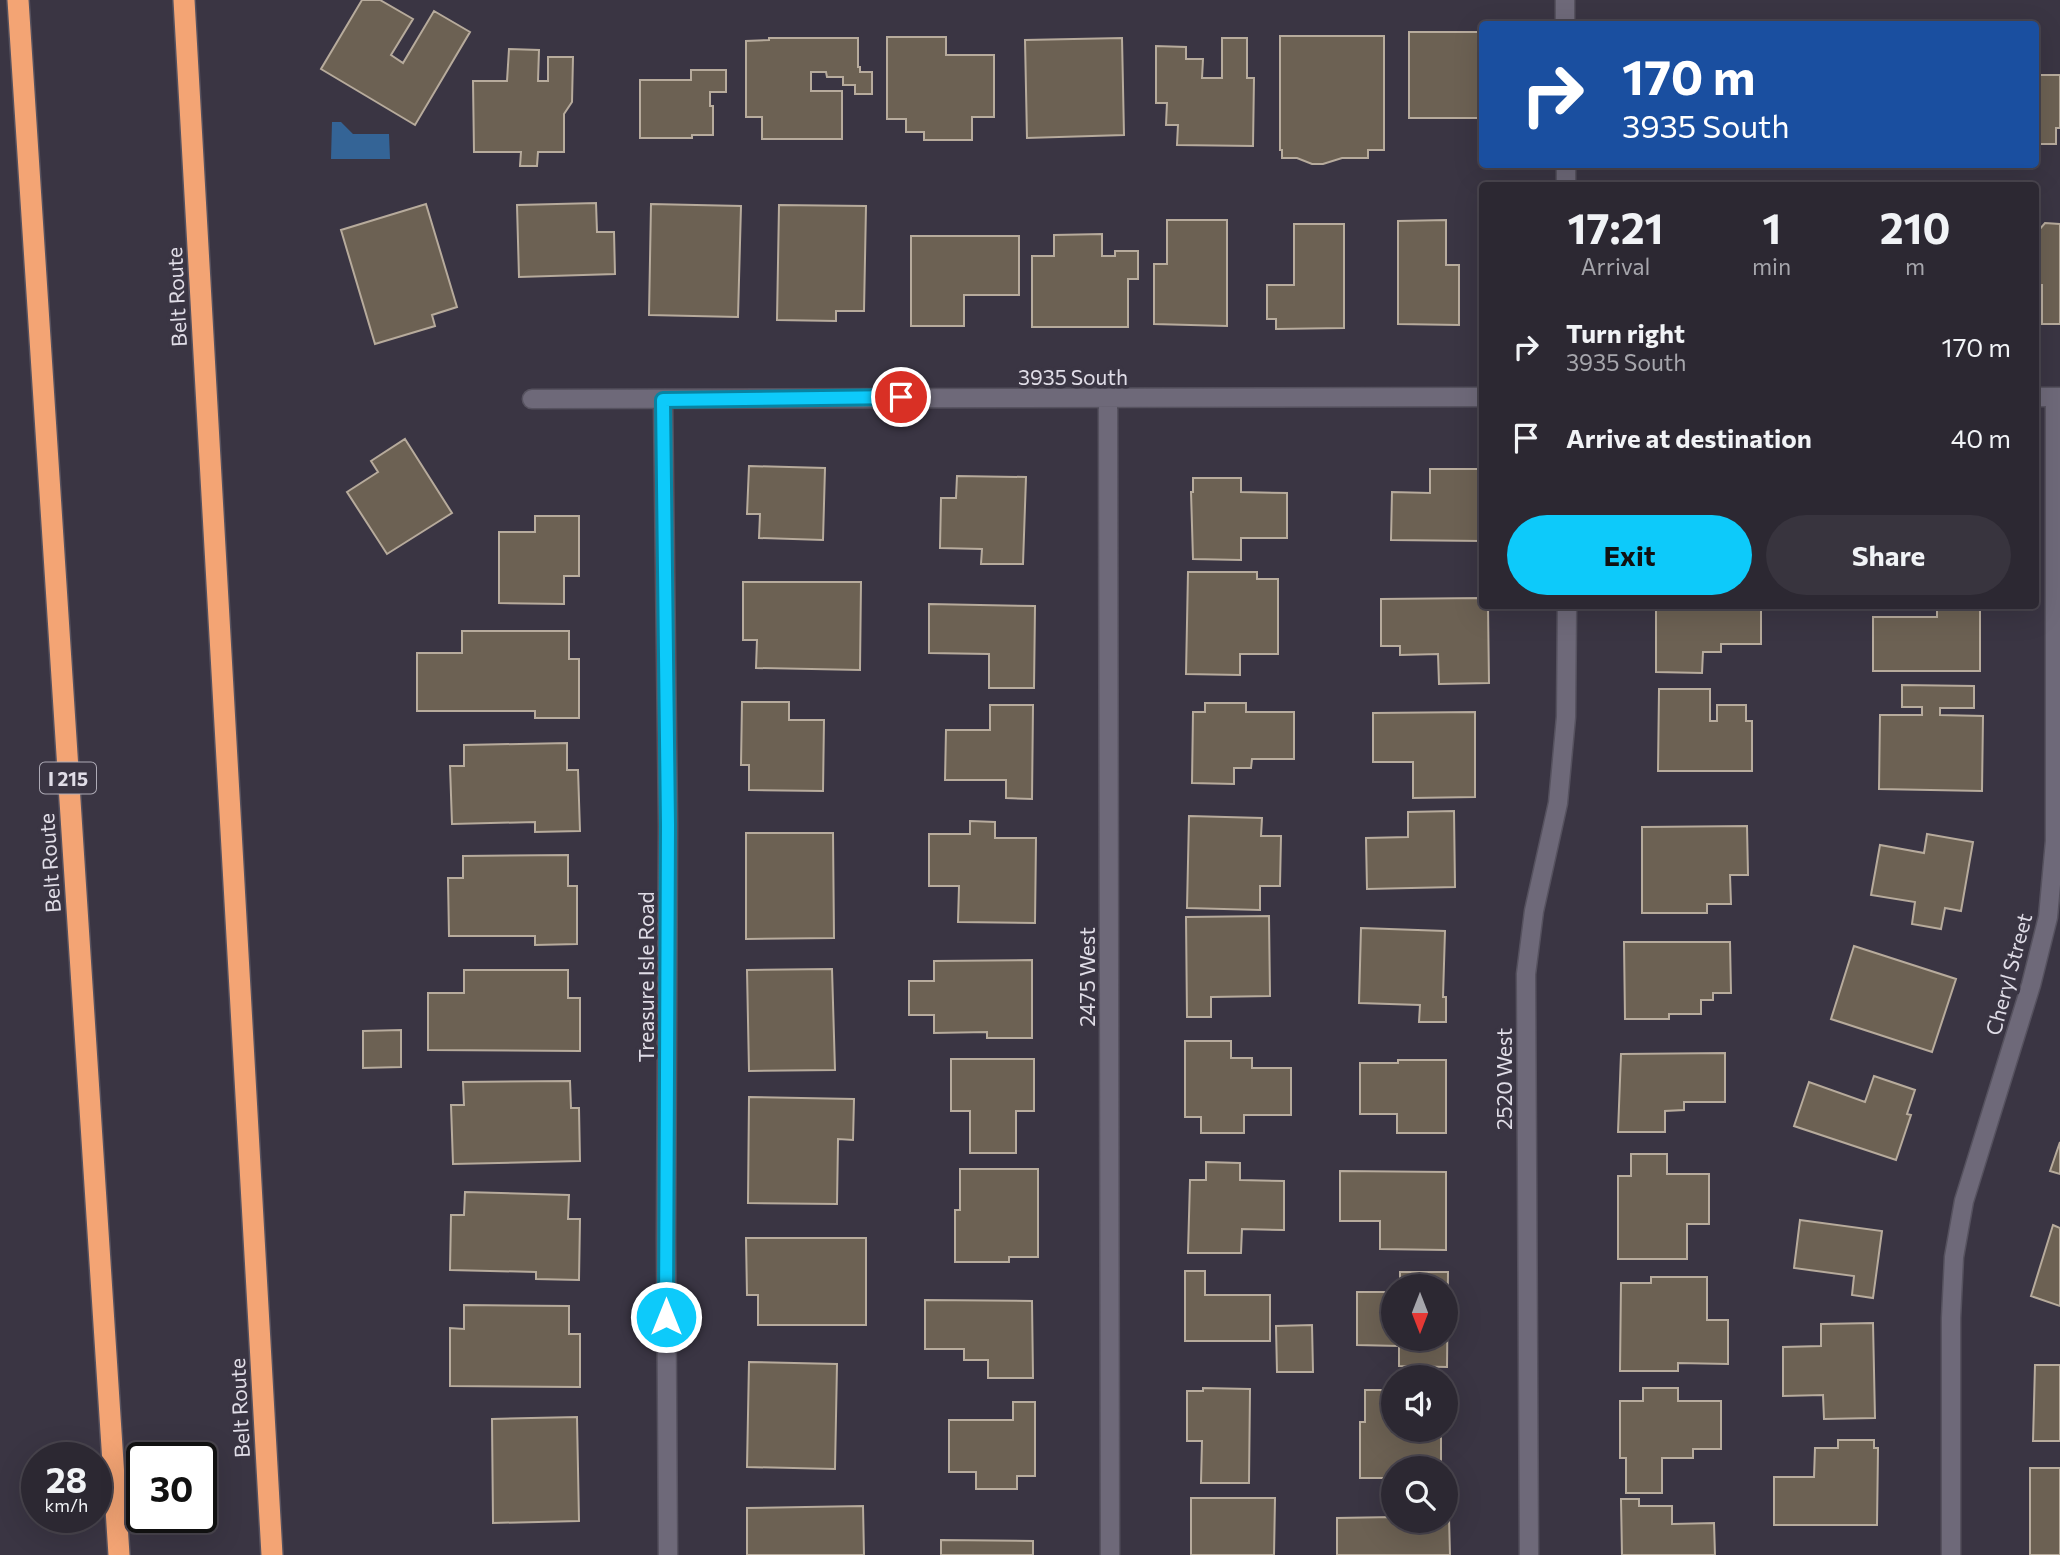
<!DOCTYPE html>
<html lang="en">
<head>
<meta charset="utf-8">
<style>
  body { margin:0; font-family:Commissioner,sans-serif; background:#38343e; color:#f1f3f6; height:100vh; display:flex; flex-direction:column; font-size:26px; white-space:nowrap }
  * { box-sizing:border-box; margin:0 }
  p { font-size:23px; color:#a6a6ac }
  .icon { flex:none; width:38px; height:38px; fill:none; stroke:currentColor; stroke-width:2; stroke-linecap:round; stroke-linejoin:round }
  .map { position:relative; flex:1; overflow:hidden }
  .panel { position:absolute; left:1479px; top:182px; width:560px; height:427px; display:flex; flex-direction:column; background:#2c2832; border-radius:7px; box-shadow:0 7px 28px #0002,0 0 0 2px #48444d }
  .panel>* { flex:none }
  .banner { position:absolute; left:1479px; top:21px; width:560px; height:147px; border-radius:7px; box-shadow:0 7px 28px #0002,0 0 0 2px #48444d; background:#1a4fa0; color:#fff; overflow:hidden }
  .needle { width:46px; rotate:180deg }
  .buttons { position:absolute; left:1381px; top:1274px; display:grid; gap:14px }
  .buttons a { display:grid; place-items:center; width:77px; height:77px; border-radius:50%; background:#2c2832; box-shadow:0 7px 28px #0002,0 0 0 2px #48444d; font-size:35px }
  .speed { position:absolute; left:21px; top:1442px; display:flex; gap:14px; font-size:35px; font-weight:700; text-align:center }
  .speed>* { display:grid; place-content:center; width:91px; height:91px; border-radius:50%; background:#2c2832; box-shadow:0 7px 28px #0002,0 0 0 2px #48444d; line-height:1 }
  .speed small { font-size:18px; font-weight:400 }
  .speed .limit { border:4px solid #111; border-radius:10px; background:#fff; color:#111 }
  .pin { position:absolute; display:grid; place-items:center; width:60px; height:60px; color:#fff; margin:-30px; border:4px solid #fff; border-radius:50%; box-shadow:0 2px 7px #0007 }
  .me { position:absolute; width:77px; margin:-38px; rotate:0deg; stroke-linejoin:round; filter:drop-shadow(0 0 5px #0008) }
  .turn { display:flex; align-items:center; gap:24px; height:147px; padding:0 28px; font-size:32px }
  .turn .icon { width:91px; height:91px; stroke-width:2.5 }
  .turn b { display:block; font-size:49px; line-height:60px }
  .eta { display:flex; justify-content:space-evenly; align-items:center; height:119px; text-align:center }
  .eta b { font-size:42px; font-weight:700; line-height:49px }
  .action { display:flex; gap:14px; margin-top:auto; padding:14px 28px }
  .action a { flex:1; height:80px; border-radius:42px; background:#0dcafa; color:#111; font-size:28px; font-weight:700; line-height:80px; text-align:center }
  .action a+a { background:#38343e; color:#f1f3f6 }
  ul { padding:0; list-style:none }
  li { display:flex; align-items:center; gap:21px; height:91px; padding:0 28px }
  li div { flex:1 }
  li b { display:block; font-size:26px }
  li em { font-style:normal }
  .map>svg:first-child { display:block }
  .water { fill:#346496 }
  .building { fill:#6c6153; stroke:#b7ab9c; stroke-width:2 }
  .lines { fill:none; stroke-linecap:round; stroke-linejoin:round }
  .minor-casing { stroke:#56525f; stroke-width:21 }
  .highway-casing { stroke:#56525f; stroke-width:24 }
  .minor { stroke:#6e6979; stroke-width:18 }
  .highway { stroke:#f3a474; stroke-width:21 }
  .route-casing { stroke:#0883a2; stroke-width:18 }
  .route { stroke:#0dcafa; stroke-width:12 }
  .labels { text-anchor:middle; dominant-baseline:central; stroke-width:7; stroke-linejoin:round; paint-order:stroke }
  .shield { fill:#3a3543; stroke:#aeabb6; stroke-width:2 }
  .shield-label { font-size:19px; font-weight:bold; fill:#e0dde7 }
  .street-label { font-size:21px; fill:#e0dde7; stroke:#3a3543 }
</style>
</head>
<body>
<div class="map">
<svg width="2060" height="1555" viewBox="0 0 2060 1555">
  <rect width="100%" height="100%" fill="#3a3543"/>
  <path class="water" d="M332 122H341L353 134H389L390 159H331Z"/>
  <path class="building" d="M362 0H380L413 19 391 55 403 63 434 11 470 32 415 125 321 69Z
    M1409 32H1482V118H1409Z
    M1280 36H1384V150H1368V158H1342L1323 164H1312L1297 158H1282V150H1280Z
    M887 37H946V55H994V117H972V140H924V132H906V119H887Z
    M769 38H858V67H860V72H872V94H855V85H843V77H827L826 72H811V91H842V139H762V117H746V41L769 40Z
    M1122 38 1124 135 1027 138 1025 40Z
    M1222 38H1247V78H1254L1253 146 1177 145 1178 125H1166L1167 103H1156V46L1186 47V59H1203L1202 78H1222Z
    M509 49 539 50 538 81H548V57H573L572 102 564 114V152H538L537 166H520L521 152H474L473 81H507Z
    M691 70H726V92H710V106H713V135H692V138H640V80H691Z
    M2035 75H2060V128H2056V144H2035Z
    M596 203 597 232H614L615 274 519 277 517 205Z
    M426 204 457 307 432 315 435 326 375 344 341 230Z
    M651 204 741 206 738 317 649 315Z
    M779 205 866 206 864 311H836V321L777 320Z
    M1167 220H1227V326L1154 324V264H1167Z
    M1446 220V265H1459V325L1398 324V221Z
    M2045 223 2060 224V324H2042V285H2035V230H2039Z
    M1294 224H1344V328L1276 329V319H1267V285H1294Z
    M1102 234V256H1115V251H1138V279H1128V327H1032V256H1054V235Z
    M911 236H1019V295H964V326H911Z
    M405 439 452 513 387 554 347 492 378 472 371 461Z
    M749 466 825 468 823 540 759 538 760 514H747Z
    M1430 469H1482V541L1391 540 1392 492 1430 493Z
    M957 476 1026 477 1023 564H981L982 549 940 548 941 498H956Z
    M1193 478H1241V492L1287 493V538H1241V560L1193 559 1191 492H1193Z
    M535 516H579V576H564V604L499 603V532H535Z
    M1188 572H1257V579H1278V654H1240V675L1186 674Z
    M743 582H861L860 670 756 668 757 640H743Z
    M1482 598V606H1488L1489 683 1439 684 1438 654 1400 655V646H1381V599Z
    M929 604 1035 606 1034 688H989V654L929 653Z
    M1656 606H1761V644H1721V652H1703L1702 673 1656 672Z
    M1937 606H1980V671H1873V617H1937Z
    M462 631H569V659H579V718H535V711H417V653H462Z
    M1902 685 1974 686V708H1940V715L1983 716 1982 791 1879 789 1880 715H1922V707H1902Z
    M1659 689H1710V721H1717V705H1746V721H1752V771H1658Z
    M742 702H789V720H824L823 791 749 790V765H741Z
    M1205 703H1246V712H1294V759H1252L1251 768H1234V784L1192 783 1193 712H1205Z
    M990 705H1033L1032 799 1006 798V780H945L946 730H990Z
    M1475 712V797L1413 798V762H1373V713Z
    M567 743V770H578L580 831 535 832V822L452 824 450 766H464V745Z
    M1454 811 1455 887 1367 889 1366 838 1408 837V812Z
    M1189 816 1262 818 1261 836H1281L1280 886H1260V910L1187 908Z
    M970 821 995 822V838H1036L1035 923 958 922 959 886H929V834H970Z
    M1747 826 1748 875H1730L1731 904H1707V913H1642V827Z
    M746 833H833L834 938 746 939Z
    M1927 834 1973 842 1961 911 1945 908 1941 929 1912 924 1915 902 1871 895 1880 845 1924 853Z
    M568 855V886H577V944L535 945V936H449L448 878H463V856Z
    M1269 916 1270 996 1211 997V1017H1187L1186 917Z
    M1361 928 1445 931 1443 997H1446V1022H1419L1420 1005 1359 1003Z
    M1624 942H1730L1731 993H1713V1000H1701V1014H1669V1019H1625Z
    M1854 946 1956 979 1932 1052 1831 1019Z
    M1032 960V1038H987V1032L934 1033V1015H909V981H934V961Z
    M832 969 835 1070 749 1071 747 970Z
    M464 970H568V998H580V1051L428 1050V993H464Z
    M401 1030V1067L363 1068V1031Z
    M1185 1041H1231V1058H1252V1068H1291V1115H1244V1133H1201V1117H1185Z
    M1725 1053V1102H1684V1110L1665 1111V1132H1618L1621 1054Z
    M951 1059H1034V1111H1016V1153H970V1111H951Z
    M1398 1060H1446V1133H1397V1114H1360V1063H1398Z
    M1874 1076 1915 1090 1907 1114 1911 1115 1896 1160 1794 1126 1809 1082 1865 1102Z
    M570 1081 571 1108H579L580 1161 453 1164 451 1105H464L463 1082Z
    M749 1097 854 1099 853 1140 838 1139 837 1204 748 1203Z
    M2060 1142V1174L2050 1171Z
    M1631 1154H1667V1174H1709V1224H1687V1259H1618V1176H1631Z
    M1206 1162 1240 1163V1180L1284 1181V1230L1242 1229 1241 1253H1188L1190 1180H1206Z
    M960 1169H1038V1257H1009V1262H955V1210H960Z
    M1340 1171 1446 1172V1250L1380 1249V1221H1340Z
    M465 1192 569 1195 568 1219H580L579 1280 536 1279V1272L450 1270 451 1215H464Z
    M1800 1220 1882 1231 1873 1298 1852 1295 1854 1276 1794 1268Z
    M2053 1225 2060 1228V1306L2031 1296Z
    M746 1238H866V1325H758V1295H747Z
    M1185 1271H1205V1295H1270V1341H1185Z
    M1400 1272H1448L1447 1367 1399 1366V1346L1357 1345V1292H1393V1339H1446V1286H1400Z
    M1651 1277H1707V1320H1728V1364L1678 1363V1371H1620L1621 1283H1651Z
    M925 1300 1032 1301 1033 1378H988V1360H964V1349H925Z
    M464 1305 569 1306V1334H580V1387L450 1386V1328L464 1329Z
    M1873 1323 1875 1418 1824 1419 1823 1395 1783 1396V1347L1821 1346V1324Z
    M1312 1325 1313 1372H1277L1276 1326Z
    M749 1362 837 1364 835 1469 747 1467Z
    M2035 1365H2060V1441H2033Z
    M1203 1388 1250 1389 1249 1483H1201L1202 1441H1187V1391H1203Z
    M1643 1388H1678V1401H1721V1449H1693V1458H1662V1493H1626V1458H1620V1401H1643Z
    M1365 1390H1393V1430H1441V1468H1393V1478H1360V1422H1365Z
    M1013 1402H1035V1476H1017V1489H976V1472H949V1420H1013Z
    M577 1417 579 1521 493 1523 492 1419Z
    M1838 1440H1874V1448H1878L1877 1525H1774V1477H1814L1815 1448H1838Z
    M2030 1468H2060V1555H2030Z
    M1191 1498H1275L1274 1555H1191Z
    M1621 1499H1639V1506H1672V1524L1714 1523 1715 1555H1622Z
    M863 1506 864 1555H747V1508Z
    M1393 1517V1521H1446V1517H1449L1450 1555H1337V1518Z
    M941 1540 1033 1541V1555H941Z"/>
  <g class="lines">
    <defs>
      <path id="minor" d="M1565 0V24
        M1566 164V186
        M2035 397H2060
        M532 399 1482 397
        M1108 399 1110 1555
        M663 400 668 825 666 1238 668 1555
        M1529 1555 1526 974 1534 911 1558 803 1566 717 1567 606
        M1951 1555V1318L1954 1257 1964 1201 2031 985 2048 917 2055 841V397"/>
      <path id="highway" d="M18 0 119 1555
        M184 0 272 1555"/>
    </defs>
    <use href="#minor" class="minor-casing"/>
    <use href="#highway" class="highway-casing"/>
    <use href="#minor" class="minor"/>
    <use href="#highway" class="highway"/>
  </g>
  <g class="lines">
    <defs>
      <path id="route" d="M666 1317 668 825 663 400 901 397"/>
    </defs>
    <use href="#route" class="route-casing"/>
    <use href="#route" class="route"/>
  </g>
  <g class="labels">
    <rect class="shield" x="40" y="762.5" width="56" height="31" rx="5"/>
    <g class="shield-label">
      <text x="68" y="778">I 215</text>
    </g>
    <g class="street-label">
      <text transform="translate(176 297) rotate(-93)">Belt Route</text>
      <text x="1073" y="376">3935 South</text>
      <text transform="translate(49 863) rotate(-94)">Belt Route</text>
      <text transform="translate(2008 974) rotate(-75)">Cheryl Street</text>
      <text transform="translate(645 977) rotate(-90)">Treasure Isle Road</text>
      <text transform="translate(1086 977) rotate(-90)">2475 West</text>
      <text transform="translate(1503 1079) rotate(-90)">2520 West</text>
      <text transform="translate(239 1408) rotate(-93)">Belt Route</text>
    </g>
  </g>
</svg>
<div class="buttons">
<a><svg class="needle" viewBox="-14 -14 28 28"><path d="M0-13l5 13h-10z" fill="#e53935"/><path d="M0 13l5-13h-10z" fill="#a6a6ac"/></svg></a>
<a><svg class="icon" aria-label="sound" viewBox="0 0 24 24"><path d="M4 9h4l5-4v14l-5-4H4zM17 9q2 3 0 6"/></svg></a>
<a><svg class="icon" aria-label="search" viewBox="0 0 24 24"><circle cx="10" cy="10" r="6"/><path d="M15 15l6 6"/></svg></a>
</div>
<div class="speed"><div>28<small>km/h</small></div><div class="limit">30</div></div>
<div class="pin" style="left:901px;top:397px;background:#d93025"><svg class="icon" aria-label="arrive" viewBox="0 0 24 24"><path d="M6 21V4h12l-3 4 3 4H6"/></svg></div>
<svg class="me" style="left:666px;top:1317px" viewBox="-20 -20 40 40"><circle r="17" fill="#0dcafa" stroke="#fff" stroke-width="3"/><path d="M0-11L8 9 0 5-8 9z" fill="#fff"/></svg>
<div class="banner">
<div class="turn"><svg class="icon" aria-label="right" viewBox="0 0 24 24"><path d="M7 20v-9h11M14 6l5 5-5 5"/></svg><div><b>170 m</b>3935 South</div></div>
</div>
<section class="panel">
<div class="eta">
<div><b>17:21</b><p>Arrival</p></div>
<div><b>1</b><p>min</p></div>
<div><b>210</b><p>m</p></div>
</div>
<ul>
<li><svg class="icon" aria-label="right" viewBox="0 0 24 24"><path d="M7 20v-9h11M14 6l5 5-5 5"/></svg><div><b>Turn right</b><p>3935 South</p></div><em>170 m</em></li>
<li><svg class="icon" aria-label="arrive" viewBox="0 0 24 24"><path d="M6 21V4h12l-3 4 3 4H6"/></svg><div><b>Arrive at destination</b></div><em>40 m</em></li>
</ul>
<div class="action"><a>Exit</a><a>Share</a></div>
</section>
</div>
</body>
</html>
